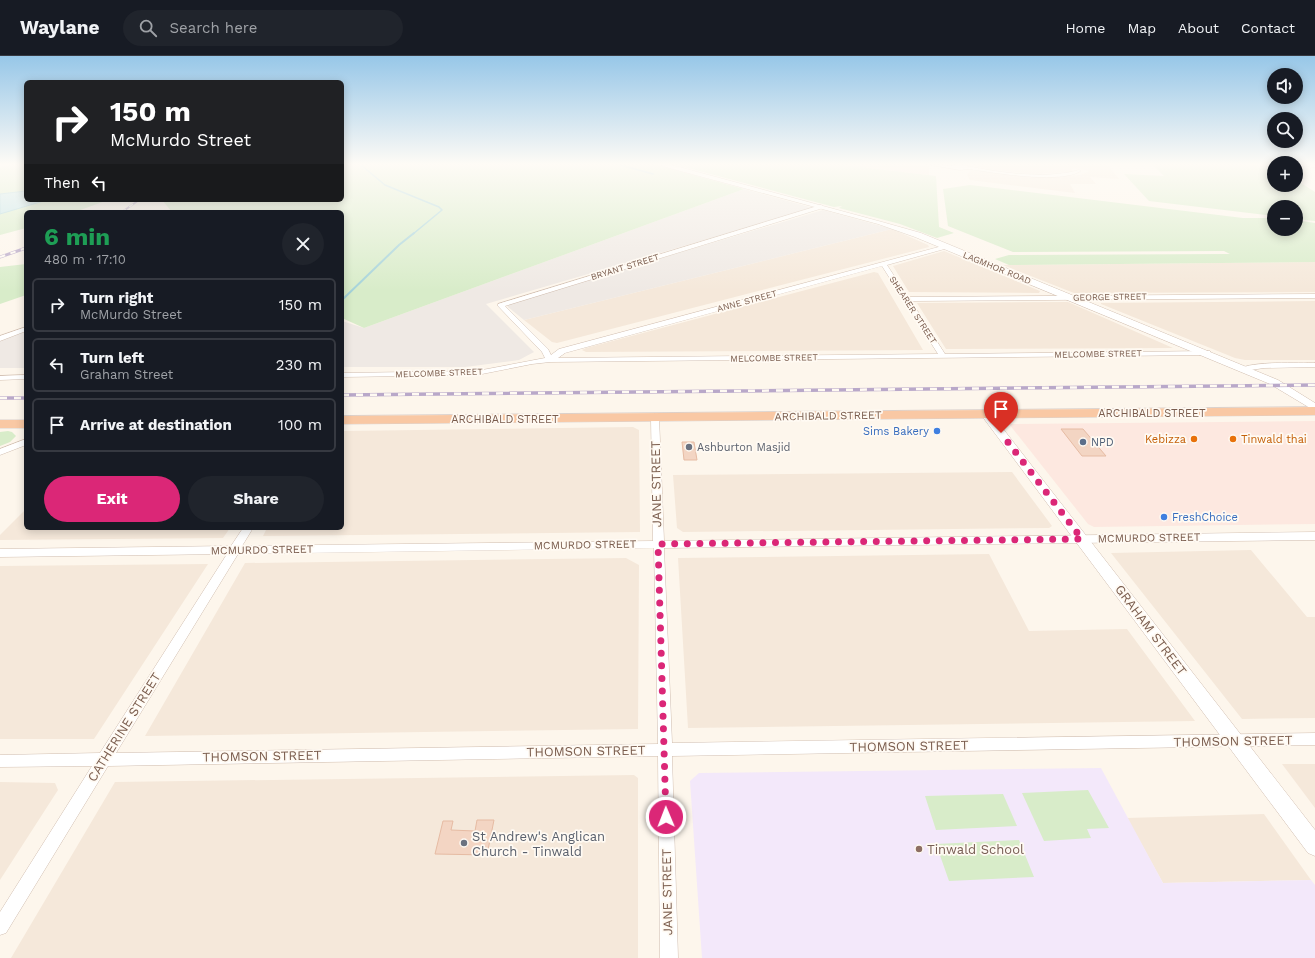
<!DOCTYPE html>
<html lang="en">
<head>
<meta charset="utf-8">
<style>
  body { margin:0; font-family:"Work Sans",sans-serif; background:#20242c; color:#f1f3f6; height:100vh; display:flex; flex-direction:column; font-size:15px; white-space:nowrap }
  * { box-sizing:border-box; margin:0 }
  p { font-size:13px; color:#9ea1a6 }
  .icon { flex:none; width:22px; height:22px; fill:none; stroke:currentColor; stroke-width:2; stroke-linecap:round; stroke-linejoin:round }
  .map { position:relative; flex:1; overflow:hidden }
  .panel { position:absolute; left:24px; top:154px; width:320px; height:320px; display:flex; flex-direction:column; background:#171b24; border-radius:6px; box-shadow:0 2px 10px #0003 }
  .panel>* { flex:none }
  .banner { position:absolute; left:24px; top:24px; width:320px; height:122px; border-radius:6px; box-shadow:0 2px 10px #0003; background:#202124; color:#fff; overflow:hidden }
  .fabs { position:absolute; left:1267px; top:12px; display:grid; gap:8px }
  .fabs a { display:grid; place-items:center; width:36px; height:36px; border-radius:50%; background:#171b24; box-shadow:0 2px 10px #0003; font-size:20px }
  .pin { position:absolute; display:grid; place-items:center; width:34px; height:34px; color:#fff; margin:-41px -17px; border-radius:50% 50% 50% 0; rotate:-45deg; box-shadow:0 0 4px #0007 }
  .pin .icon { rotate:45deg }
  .me { position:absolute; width:44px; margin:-22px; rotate:359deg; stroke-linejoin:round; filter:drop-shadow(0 0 3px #0008) }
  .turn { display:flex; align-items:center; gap:14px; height:84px; padding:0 20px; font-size:18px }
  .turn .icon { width:52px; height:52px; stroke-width:2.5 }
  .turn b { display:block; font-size:28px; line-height:34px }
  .then { display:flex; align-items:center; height:38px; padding:0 20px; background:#0003; gap:8px; font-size:15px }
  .round { display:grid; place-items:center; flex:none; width:42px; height:42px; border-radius:21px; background:#20242c }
  .summary { display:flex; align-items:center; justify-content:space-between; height:68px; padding:0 20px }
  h1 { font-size:24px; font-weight:700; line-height:30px; color:#1e9e55 }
  .primary-button { display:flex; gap:8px; margin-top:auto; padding:8px 20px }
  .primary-button a { flex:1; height:46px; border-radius:24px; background:#db2777; color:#fff; font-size:16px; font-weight:700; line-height:46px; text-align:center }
  .primary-button a+a { background:#20242c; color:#f1f3f6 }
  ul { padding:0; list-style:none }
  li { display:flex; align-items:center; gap:12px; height:54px; margin:0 8px 6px; padding:0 12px; border:2px solid #363941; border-radius:6px }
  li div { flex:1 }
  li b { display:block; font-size:15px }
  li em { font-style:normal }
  header { display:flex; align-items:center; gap:24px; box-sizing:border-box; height:56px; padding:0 20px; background:#171b24; border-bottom:1px solid #363941 }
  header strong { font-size:19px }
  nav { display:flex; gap:22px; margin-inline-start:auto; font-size:14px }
  .search { width:280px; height:36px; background:#20242c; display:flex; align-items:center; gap:10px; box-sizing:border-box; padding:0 14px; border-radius:22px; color:#9ea1a6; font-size:15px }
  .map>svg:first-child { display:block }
  .residential { fill:#f5e8da }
  .commercial { fill:#fde8e0 }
  .industrial { fill:#efe9e4 }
  .education { fill:#f3e8fa }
  .green { fill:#d8ecc9 }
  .water { fill:#bfe3e8; stroke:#a5d3da }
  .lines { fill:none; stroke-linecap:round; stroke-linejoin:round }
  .stream-far1 { stroke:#a5d3da; stroke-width:1.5 }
  .stream { stroke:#a5d3da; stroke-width:2 }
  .building { fill:#f3d5c3; stroke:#e6bba3 }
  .minor-casing { stroke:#d1beb0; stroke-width:1 }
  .tertiary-casing { stroke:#d1beb0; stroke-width:1 }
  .trunk-casing { stroke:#dad1cd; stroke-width:1 }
  .minor { fill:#fff; fill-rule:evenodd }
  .tertiary { fill:#fff; fill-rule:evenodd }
  .trunk { fill:#f9c8a4; fill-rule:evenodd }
  .rail-far2-casing { stroke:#b9a8c9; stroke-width:2 }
  .rail-far1-casing { stroke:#b9a8c9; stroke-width:3 }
  .rail-casing { stroke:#b9a8c9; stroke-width:3.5 }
  .rail-far2 { stroke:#fffaf3; stroke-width:1.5; stroke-dasharray:4.5; stroke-linecap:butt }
  .rail-far1 { stroke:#fffaf3; stroke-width:2; stroke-dasharray:5.5; stroke-linecap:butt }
  .rail { stroke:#fffaf3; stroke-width:2.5; stroke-dasharray:7; stroke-linecap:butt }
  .route { stroke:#db2777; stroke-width:7; stroke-dasharray:0 12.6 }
  .shop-dot { fill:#3f7fe0; stroke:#fffaf3; stroke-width:1.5 }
  .food-dot { fill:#e8710a; stroke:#fffaf3; stroke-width:1.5 }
  .service-dot { fill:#5c6f8a; stroke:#fffaf3; stroke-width:1.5 }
  .worship-dot { fill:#6b7280; stroke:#fffaf3; stroke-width:1.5 }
  .education-dot { fill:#8d6e63; stroke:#fffaf3; stroke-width:1.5 }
  .labels { text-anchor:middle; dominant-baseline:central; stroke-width:3.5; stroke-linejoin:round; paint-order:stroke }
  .far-street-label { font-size:9px; fill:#7a5c4d; stroke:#fffaf3 }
  .street-label { font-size:11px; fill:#7a5c4d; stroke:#fffaf3 }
  .shop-label { font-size:11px; fill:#366cbe; stroke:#fffaf3; text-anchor:end }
  .food-label { font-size:11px; fill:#c56008; stroke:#fffaf3; text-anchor:end }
  .service-label { font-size:11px; fill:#4e5e75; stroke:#fffaf3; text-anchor:start }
  .worship-label { font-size:11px; fill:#5b616d; stroke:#fffaf3; text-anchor:start }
  .near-street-label { font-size:13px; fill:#7a5c4d; stroke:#fffaf3 }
  .near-worship-label { font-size:13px; fill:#5b616d; stroke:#fffaf3; text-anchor:start }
  .near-education-label { font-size:13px; fill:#785e54; stroke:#fffaf3; text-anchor:start }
</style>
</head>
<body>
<header>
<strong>Waylane</strong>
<div class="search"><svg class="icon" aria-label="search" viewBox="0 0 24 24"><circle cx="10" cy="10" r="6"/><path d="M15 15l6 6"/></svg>Search here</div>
<nav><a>Home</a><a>Map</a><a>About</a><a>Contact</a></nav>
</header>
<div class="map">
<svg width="1315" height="902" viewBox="0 0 1315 902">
  <rect width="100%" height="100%" fill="#fdf6ec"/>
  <path class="residential" d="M836 108H907L929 110V119Z
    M969 108H1107L1119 123 1090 121 1096 128H1070L1075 137 970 124 967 119 971 114 1016 119 1056 121 1080 119 1090 115 1075 112 1072 113V116L1033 118 985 113Z
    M892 173 928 189 929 191 557 287 552 286 524 264Z
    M944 195 1040 235 1039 237 909 236 893 210Z
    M1315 206V236L1074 237 1003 209Z
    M874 216 878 217 923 294 586 296 582 294 586 292Z
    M1315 245V304H1245L1235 302 1101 248V247Z
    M1068 246 1173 292 946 293 917 247Z
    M633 371 639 374 640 476 263 480 267 472H342V375Z
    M1012 416 1052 470 1049 472 683 476 677 472 673 419Z
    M26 453V472H230L223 482 0 484V479Z
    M1251 494 1307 561H1315V662L1242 663 1111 497Z
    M989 498 1029 575 1127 573 1195 665 688 672 678 502Z
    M626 502 639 509 638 673 145 680 245 507Z
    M208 508 94 683H0V510Z
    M1282 708H1315V752Z
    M634 719 638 722V902H11L115 726Z
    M0 726 55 727 58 734 0 824Z
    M1264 758 1311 824 1163 827 1127 762Z"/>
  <path class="commercial" d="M1315 365V468L1094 471 1088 468 1009 368Z"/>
  <path class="industrial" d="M744 133 813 152 486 248 534 296 519 304 465 311H342V265L364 272Z
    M823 154 892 173 524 264 508 251 507 248Z
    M26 274V312H0V285Z"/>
  <path class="education" d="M1101 712 1163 827 1311 824 1315 829V902H702L690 725 699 717Z"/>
  <path class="green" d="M13 108H26V144H108L75 156H26V172L0 179V111Z
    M342 108H653L744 133 364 272 342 262V156H172L162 144H342Z
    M673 108H836L936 120 939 171 954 177 937 182 900 168 839 152 842 150 834 151Z
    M1152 108H1237L1274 110V129H1296V124L1315 136V165L1296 163V151H1274V160L1149 145 1124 118 1164 120Z
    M970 129 1243 162H1274V173H1296V164L1315 167V206L1009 209 995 203 1009 199 1230 198 1224 195 1013 196 948 170 943 133Z
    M26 208V239L0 248V211Z
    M8 375 12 376 16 380 10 386 0 390V376Z
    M1088 734 1109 772 1087 773 1091 782 1044 785 1022 737Z
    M1003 738 1017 770 936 774 925 740Z
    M1019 784 1034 821 949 825 936 788Z"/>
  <path class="water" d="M26 135V144H47L0 158V138Z"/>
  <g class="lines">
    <path class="stream-far1" d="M363 108 361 109 385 129 439 151 442 154 413 178
      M617 108 653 118"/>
    <path class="stream" d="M342 244 399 189 414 177"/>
  </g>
  <path class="building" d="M1061 373H1083L1106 400H1082Z
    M682 386H694L697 404H684Z
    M477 764H494L487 799 435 798 443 765H453L451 774 475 775Z"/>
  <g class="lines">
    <defs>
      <path id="minor" d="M925 108 952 110 958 108C993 116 1044 124 1079 114L1081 115C1060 128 995 117 969 113L960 114Z
        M1296 108 1315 109V111L1296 110Z
        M821 149 823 150V152L505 250 548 293 551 299 559 293 946 189 948 190V192L887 209 908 241 1315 238V242L911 245 945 298 1210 295V299H1207L550 306 532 308 477 319 342 321V317L477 315 545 302 542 296 498 250V248ZM882 210 938 298 558 302 565 297Z
        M26 271V275L0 285V280Z
        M1315 307V311L1264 312 1244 315 1240 313C1250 305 1300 307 1315 307Z
        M26 319V323L0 324V320Z
        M655 358 659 361 664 485 1315 476V484L664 492 672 687 1315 677V689L672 700 678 902H660L658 700 108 710 6 877 0 879V856L92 710 0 711V699L100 697 227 498 0 501V493L231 490 243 472H253L242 490 653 485 651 361ZM654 492 658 688 116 697 238 498Z
        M26 383V389L0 399V393Z"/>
      <path id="tertiary" d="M662 108H668L882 166 921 177 1278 324 1315 347V355L1270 328 915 181 878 168 662 110Z
        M986 355 990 356 1315 774V800L1308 797 982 360 980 358Z"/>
      <path id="trunk" d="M1315 351V359L342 368V360Z
        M0 364H26V372H0Z"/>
    </defs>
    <use href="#minor" class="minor-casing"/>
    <use href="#tertiary" class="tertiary-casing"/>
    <use href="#trunk" class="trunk-casing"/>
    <use href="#minor" class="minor"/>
    <use href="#tertiary" class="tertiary"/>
    <use href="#trunk" class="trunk"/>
    <defs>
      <path id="rail-far2" d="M122 156 139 144"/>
      <path id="rail-far1" d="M0 201 26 192"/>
      <path id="rail" d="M342 339 1315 329
        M0 342H26"/>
    </defs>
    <use href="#rail-far2" class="rail-far2-casing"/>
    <use href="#rail-far1" class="rail-far1-casing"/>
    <use href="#rail" class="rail-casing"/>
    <use href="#rail-far2" class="rail-far2"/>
    <use href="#rail-far1" class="rail-far1"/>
    <use href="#rail" class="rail"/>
  </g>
  <linearGradient id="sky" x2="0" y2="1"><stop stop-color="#97c7e8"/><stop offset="0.46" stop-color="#fefbf6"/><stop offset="1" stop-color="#fefbf6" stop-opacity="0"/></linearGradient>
  <rect width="1315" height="235" fill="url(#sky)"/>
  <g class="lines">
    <path class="route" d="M666 761 658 488 1082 483 1001 377"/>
  </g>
  <g class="shop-dot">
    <circle cx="937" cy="375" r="4"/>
    <circle cx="1164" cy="461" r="4"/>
  </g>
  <g class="food-dot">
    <circle cx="1194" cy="383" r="4"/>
    <circle cx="1233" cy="383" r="4"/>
  </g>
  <circle class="service-dot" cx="1083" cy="386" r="4"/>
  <g class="worship-dot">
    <circle cx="689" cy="391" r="4"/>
    <circle cx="464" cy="787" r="4"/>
  </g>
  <circle class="education-dot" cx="919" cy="793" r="4"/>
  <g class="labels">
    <g class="far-street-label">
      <text transform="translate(625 211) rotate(-17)">BRYANT STREET</text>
      <text transform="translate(997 212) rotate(22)">LAGMHOR ROAD</text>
      <text transform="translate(1110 241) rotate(-1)">GEORGE STREET</text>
      <text transform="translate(747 245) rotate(-15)">ANNE STREET</text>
      <text transform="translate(913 254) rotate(57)">SHEARER STREET</text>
      <text transform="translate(1098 298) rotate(-1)">MELCOMBE STREET</text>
      <text transform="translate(774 302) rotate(-1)">MELCOMBE STREET</text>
      <text transform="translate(439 317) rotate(-2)">MELCOMBE STREET</text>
    </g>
    <g class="street-label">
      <text x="1152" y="357">ARCHIBALD STREET</text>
      <text transform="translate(828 360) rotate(-1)">ARCHIBALD STREET</text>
      <text x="505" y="363">ARCHIBALD STREET</text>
      <text transform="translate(1149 482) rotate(-1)">MCMURDO STREET</text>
      <text transform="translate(585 489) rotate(-1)">MCMURDO STREET</text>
      <text transform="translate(262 494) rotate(-1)">MCMURDO STREET</text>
    </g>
    <g class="shop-label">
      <text x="929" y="375">Sims Bakery</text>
      <text x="1172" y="461" text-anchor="start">FreshChoice</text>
    </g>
    <g class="food-label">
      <text x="1186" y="383">Kebizza</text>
      <text x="1241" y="383" text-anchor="start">Tinwald thai</text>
    </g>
    <g class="service-label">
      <text x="1091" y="386">NPD</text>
    </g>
    <g class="worship-label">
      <text x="697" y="391">Ashburton Masjid</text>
    </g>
    <g class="near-street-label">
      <text transform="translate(656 428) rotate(-91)">JANE STREET</text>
      <text transform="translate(1151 574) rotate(53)">GRAHAM STREET</text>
      <text transform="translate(124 671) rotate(-58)">CATHERINE STREET</text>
      <text transform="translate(1233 685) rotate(-1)">THOMSON STREET</text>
      <text transform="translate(909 690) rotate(-1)">THOMSON STREET</text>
      <text transform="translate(586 695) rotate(-1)">THOMSON STREET</text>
      <text transform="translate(262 700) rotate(-1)">THOMSON STREET</text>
      <text transform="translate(667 836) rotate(-91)">JANE STREET</text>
    </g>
    <g class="near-worship-label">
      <text x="472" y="780">St Andrew's Anglican<tspan x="472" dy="15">Church - Tinwald</tspan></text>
    </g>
    <g class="near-education-label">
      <text x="927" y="793">Tinwald School</text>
    </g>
  </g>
</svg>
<div class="fabs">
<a><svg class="icon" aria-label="sound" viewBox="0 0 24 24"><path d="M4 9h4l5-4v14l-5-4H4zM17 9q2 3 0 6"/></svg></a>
<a><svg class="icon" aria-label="search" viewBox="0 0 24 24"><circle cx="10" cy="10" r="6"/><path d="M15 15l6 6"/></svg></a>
<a>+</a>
<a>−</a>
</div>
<div class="pin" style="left:1001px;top:377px;background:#d93025"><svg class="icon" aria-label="arrive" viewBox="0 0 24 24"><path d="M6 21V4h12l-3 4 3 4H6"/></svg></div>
<svg class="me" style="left:666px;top:761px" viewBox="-20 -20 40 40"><circle r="17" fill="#db2777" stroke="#fff" stroke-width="3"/><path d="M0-11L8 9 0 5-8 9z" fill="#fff"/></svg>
<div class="banner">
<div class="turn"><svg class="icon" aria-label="right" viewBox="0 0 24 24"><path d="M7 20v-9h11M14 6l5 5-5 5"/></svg><div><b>150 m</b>McMurdo Street</div></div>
<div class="then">Then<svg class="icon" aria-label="left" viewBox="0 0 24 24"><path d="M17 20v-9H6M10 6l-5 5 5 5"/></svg></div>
</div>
<section class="panel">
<div class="summary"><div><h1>6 min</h1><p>480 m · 17:10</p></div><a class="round"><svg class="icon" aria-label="close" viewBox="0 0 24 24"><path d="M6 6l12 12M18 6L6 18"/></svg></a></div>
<ul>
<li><svg class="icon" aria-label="right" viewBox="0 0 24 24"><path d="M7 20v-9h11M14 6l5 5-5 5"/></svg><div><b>Turn right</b><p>McMurdo Street</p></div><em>150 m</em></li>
<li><svg class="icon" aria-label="left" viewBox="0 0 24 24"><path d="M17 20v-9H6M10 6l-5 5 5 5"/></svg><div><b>Turn left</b><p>Graham Street</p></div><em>230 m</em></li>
<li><svg class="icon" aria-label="arrive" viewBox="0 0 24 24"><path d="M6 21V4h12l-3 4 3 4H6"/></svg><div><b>Arrive at destination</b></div><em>100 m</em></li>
</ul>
<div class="primary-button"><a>Exit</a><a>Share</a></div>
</section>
</div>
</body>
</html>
